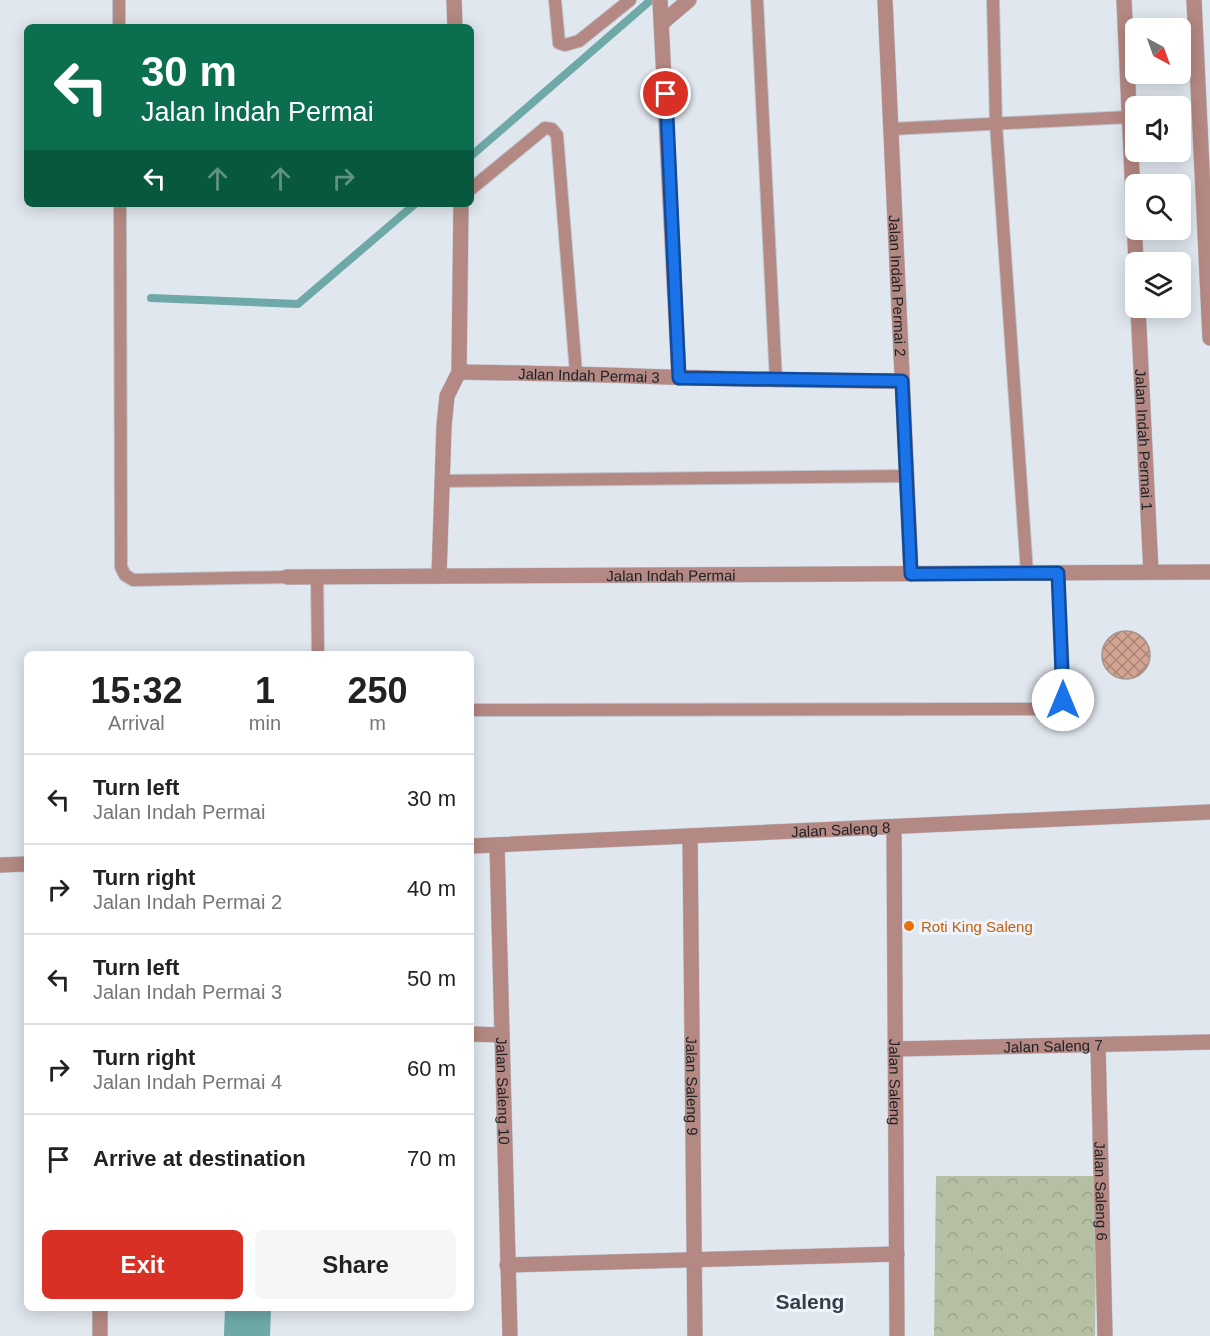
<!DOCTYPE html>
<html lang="en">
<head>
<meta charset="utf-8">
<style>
  body { margin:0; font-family:Arial,sans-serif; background:#f6f6f6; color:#222; height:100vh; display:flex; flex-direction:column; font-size:22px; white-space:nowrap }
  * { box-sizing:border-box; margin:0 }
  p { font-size:20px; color:#767676 }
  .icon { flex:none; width:33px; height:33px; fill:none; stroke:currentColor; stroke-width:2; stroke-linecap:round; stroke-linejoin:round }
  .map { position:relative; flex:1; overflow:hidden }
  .panel { position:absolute; left:24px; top:651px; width:450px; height:660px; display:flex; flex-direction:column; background:#fff; border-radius:9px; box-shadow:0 3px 15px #0003 }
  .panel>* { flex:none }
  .guide { position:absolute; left:24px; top:24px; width:450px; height:183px; border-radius:9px; box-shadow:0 3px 15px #0003; background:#0b6e4f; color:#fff; overflow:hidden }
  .needle { width:39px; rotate:139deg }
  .tools { position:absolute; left:1125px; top:18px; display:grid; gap:12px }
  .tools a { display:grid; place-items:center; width:66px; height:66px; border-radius:9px; background:#fff; box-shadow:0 3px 15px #0003; font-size:30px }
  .pin { position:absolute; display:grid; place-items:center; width:51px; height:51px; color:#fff; margin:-26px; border:3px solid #fff; border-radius:50%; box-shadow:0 2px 6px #0007 }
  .me { position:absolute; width:66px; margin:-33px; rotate:0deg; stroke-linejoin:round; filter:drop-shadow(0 0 4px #0008) }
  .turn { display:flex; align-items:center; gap:21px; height:126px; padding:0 18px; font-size:27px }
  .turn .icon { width:78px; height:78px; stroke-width:2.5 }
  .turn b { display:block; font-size:42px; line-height:51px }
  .lanes { display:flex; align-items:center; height:57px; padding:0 18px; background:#0003; justify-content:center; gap:30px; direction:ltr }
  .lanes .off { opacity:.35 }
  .eta { display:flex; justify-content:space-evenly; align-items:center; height:102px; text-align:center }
  .eta b { font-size:36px; font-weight:600; line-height:42px }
  .primary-button { display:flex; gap:12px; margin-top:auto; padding:12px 18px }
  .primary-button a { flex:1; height:69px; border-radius:9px; background:#d93025; color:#fff; font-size:24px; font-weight:600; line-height:69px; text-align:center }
  .primary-button a+a { background:#f6f6f6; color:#222 }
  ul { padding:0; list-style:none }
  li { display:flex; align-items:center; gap:18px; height:90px; padding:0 18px; border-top:2px solid #e0e0e0 }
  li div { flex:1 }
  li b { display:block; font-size:22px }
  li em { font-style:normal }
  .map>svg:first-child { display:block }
  .park { fill:url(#park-crowns) }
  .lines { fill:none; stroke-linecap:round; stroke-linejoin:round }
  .stream { stroke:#6ea9a8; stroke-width:8 }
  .river { stroke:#6ea9a8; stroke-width:46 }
  .building { fill:url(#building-cross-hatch); stroke:#9f9591; stroke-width:1.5 }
  .lane-casing { stroke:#bec4cb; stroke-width:14 }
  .street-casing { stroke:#bec4cb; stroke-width:16 }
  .lane { stroke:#b48883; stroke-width:12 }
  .street { stroke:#b48883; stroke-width:15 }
  .route-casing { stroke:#114b97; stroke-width:15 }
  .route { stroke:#1a73e8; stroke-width:10 }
  .food-dot { fill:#e8710a; stroke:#eef4fd; stroke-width:2 }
  .labels { text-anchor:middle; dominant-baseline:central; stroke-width:6; stroke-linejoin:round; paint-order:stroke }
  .street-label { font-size:15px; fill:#202225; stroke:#eef4fd }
  .food-label { font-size:15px; fill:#c56008; stroke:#eef4fd; text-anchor:start }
  .district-label { font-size:21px; font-weight:bold; fill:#393e44; stroke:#eef4fd }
</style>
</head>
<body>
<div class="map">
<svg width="1210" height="1336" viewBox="0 0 1210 1336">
  <defs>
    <pattern id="park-crowns" width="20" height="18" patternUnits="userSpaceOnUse" patternTransform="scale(1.5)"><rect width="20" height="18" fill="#b5bfa3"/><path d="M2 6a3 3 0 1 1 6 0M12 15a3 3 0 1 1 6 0" fill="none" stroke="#9ba48c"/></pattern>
    <pattern id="building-cross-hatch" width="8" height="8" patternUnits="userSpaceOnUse" patternTransform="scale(1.5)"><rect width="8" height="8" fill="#d3a492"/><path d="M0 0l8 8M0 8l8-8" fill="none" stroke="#ab8577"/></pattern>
  </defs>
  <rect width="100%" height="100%" fill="#e1e7ef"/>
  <path class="park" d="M936 1176H1097L1095 1336H934Z"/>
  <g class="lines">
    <path class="stream" d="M471 156 651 0
      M151 298 298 304 415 204"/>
    <path class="river" d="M247 1336 248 1308"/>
  </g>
  <path class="building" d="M1102 655a24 24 0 1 1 48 0a24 24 0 1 1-48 0Z"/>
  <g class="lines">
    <defs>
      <path id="lane" d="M119 0V27
        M555 0 559 43 565 45 579 41 630 0
        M757 0 776 381
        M993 0 996 124 1027 573
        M891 129 1129 117
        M471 189 545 128 552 129 557 135 576 373
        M120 204 121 567 125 575 133 580 287 577
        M442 481 908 476
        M317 577 318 654
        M471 710 1036 709 1051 707 1063 700 1064 685 1058 573"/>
      <g id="street">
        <path d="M454 0 455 27"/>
        <path d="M660 0 679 378"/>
        <path id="s1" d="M885 0 911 574"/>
        <path d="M1124 0 1136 262"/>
        <path d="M1194 0 1210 338"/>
        <path d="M662 23 689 0"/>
        <path id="s2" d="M1138 308 1151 572"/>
        <path id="s3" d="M459 372C606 374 754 381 902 381"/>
        <path d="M439 576 444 426 447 396 459 372 461 204"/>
        <path id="s4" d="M287 577 1210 572"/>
        <path id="s5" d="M894 827 897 1336"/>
        <path id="s6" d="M690 836 695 1336"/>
        <path id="s7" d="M497 845 510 1336"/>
        <path id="s8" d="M471 846 1210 812"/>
        <path d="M0 865 27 864"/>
        <path d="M471 1034 502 1035"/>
        <path id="s9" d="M1098 1045 1105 1336"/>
        <path id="s10" d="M895 1049 1210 1042"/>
        <path d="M507 1265 897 1254"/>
        <path d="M100 1308V1336"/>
      </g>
    </defs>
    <use href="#lane" class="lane-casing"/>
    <use href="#street" class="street-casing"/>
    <use href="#lane" class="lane"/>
    <use href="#street" class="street"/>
  </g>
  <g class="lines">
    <defs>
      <path id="route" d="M666 94 679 378 902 381 911 574 1058 573 1063 700"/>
    </defs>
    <use href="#route" class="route-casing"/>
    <use href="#route" class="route"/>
  </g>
  <circle class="food-dot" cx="909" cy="926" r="6"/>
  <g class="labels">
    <g class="street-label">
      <text stroke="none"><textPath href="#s1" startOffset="286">Jalan Indah Permai 2</textPath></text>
      <text stroke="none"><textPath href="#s3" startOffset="130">Jalan Indah Permai 3</textPath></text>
      <text stroke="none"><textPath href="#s2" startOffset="132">Jalan Indah Permai 1</textPath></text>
      <text stroke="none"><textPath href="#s4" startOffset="384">Jalan Indah Permai</textPath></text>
      <text stroke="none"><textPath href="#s8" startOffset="370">Jalan Saleng 8</textPath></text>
      <text stroke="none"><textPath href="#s10" startOffset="158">Jalan Saleng 7</textPath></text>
      <text stroke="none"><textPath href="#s5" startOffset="255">Jalan Saleng</textPath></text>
      <text stroke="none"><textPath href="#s6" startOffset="250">Jalan Saleng 9</textPath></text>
      <text stroke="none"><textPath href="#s7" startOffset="246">Jalan Saleng 10</textPath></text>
      <text stroke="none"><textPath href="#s9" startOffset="146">Jalan Saleng 6</textPath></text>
    </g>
    <g class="food-label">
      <text x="921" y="926">Roti King Saleng</text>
    </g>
    <g class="district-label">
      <text x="810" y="1301">Saleng</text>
    </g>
  </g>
</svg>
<div class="tools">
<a><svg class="needle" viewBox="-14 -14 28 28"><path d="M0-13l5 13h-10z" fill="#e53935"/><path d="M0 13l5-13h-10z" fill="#767676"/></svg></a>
<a><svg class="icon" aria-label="sound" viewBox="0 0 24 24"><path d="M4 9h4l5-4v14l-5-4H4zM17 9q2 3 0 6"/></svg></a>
<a><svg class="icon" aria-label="search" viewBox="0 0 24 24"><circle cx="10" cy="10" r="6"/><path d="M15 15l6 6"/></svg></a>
<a><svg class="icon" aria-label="layers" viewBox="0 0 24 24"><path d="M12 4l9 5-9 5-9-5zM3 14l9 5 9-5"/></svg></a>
</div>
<div class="pin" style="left:666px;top:94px;background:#d93025"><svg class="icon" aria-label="arrive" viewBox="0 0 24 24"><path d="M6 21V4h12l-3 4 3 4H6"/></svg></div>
<svg class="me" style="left:1063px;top:700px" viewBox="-20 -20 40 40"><circle r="19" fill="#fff"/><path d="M0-13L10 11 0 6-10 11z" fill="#1a73e8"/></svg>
<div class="guide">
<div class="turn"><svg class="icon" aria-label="left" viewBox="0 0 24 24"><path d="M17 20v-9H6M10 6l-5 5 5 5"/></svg><div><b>30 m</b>Jalan Indah Permai</div></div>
<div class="lanes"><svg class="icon" aria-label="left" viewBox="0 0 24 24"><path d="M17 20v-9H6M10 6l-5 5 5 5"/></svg><svg class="icon off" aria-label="ahead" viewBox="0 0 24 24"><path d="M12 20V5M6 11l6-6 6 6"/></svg><svg class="icon off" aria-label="ahead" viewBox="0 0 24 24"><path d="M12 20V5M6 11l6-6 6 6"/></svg><svg class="icon off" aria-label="right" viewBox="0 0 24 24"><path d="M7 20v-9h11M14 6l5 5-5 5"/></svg></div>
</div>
<section class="panel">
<div class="eta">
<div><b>15:32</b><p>Arrival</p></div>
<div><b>1</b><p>min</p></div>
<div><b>250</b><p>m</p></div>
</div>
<ul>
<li><svg class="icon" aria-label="left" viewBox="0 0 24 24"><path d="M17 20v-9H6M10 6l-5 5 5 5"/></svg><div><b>Turn left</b><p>Jalan Indah Permai</p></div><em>30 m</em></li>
<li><svg class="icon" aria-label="right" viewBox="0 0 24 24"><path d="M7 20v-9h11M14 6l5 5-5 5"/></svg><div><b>Turn right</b><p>Jalan Indah Permai 2</p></div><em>40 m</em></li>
<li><svg class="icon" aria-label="left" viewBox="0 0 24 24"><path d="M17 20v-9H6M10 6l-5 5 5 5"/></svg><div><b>Turn left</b><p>Jalan Indah Permai 3</p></div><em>50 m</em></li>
<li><svg class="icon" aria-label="right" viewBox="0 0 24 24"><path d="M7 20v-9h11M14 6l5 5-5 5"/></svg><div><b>Turn right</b><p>Jalan Indah Permai 4</p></div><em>60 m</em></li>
<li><svg class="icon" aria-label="arrive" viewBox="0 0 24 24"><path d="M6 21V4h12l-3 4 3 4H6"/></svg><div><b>Arrive at destination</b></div><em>70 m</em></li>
</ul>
<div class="primary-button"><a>Exit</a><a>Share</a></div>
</section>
</div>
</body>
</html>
